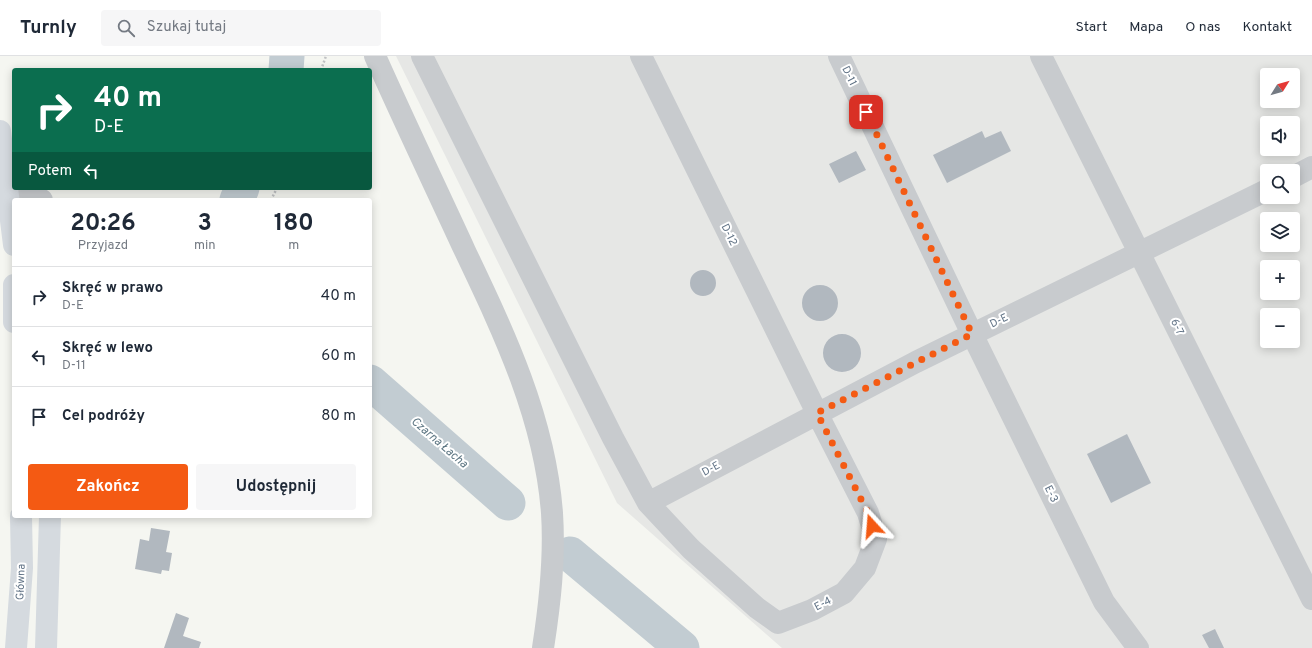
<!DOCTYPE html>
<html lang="pl">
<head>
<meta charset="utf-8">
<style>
  body { margin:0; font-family:Overpass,sans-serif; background:#f6f6f7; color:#1f2937; height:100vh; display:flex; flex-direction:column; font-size:15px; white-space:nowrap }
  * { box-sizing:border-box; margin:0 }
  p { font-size:13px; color:#747a83 }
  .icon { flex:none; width:22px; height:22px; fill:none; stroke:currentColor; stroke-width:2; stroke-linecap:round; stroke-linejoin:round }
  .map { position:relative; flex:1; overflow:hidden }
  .drawer { position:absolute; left:12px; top:142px; width:360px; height:320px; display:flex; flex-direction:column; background:#fff; border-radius:4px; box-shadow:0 2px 10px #0003 }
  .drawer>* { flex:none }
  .guide { position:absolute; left:12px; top:12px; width:360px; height:122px; border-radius:4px; box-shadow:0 2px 10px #0003; background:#0b6e4f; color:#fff; overflow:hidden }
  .needle { width:26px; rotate:53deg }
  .buttons { position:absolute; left:1260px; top:12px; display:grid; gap:8px }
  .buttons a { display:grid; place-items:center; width:40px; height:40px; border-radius:4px; background:#fff; box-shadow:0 2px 10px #0003; font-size:20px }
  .pin { position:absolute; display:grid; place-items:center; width:34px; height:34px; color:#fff; margin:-17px; border-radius:8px; box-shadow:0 2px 6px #0006 }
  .me { position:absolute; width:44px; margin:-22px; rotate:341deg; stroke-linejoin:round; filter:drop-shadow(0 0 3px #0008) }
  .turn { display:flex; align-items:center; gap:14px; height:84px; padding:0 16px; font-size:18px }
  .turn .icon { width:52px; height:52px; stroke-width:2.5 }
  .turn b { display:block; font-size:28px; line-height:34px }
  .then { display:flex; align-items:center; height:38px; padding:0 16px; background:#0003; gap:8px; font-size:15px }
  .eta { display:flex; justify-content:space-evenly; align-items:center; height:68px; text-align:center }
  .eta b { font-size:24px; font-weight:700; line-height:28px }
  .primary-button { display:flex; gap:8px; margin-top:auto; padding:8px 16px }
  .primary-button a { flex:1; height:46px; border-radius:4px; background:#f45a13; color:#fff; font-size:16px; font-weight:700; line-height:46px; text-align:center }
  .primary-button a+a { background:#f6f6f7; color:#1f2937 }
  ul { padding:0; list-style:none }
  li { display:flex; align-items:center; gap:12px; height:60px; padding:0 16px; border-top:1px solid #e0e1e3 }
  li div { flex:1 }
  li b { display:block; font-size:15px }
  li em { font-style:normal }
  header { display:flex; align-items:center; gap:24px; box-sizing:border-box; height:56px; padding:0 20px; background:#fff; border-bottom:1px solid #e0e1e3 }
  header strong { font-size:19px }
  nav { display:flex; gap:22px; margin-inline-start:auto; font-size:14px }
  .search { width:280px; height:36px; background:#f6f6f7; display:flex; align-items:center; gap:10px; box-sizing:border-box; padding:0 14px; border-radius:4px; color:#747a83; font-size:15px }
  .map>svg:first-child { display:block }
  .built { fill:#e6e7e5; fill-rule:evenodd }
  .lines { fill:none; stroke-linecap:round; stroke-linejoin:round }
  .river { stroke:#c2ccd2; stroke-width:35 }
  .building { fill:#b1b8bf }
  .path { stroke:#c0c2c4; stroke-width:2.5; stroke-dasharray:2 2; stroke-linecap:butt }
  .minor { stroke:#c8cbce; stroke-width:22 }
  .major { stroke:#d5dadf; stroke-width:22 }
  .route { stroke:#f45a13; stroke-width:7; stroke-dasharray:0 12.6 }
  .labels { text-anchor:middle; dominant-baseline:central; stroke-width:4; stroke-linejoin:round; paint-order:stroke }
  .street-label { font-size:11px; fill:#617386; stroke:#fff }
  .water-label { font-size:12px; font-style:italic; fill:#5d7683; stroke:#fff }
</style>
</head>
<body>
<header>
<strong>Turnly</strong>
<div class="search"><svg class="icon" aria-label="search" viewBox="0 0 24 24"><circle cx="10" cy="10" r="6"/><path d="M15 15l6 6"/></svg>Szukaj tutaj</div>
<nav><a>Start</a><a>Mapa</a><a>O nas</a><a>Kontakt</a></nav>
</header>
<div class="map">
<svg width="1312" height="592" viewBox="0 0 1312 592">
  <rect width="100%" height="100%" fill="#f5f6f1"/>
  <path class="built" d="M396 0H1312V592H782L617 447ZM1267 19H1293V45H1267ZM1267 67H1293V93H1267ZM1267 115H1293V141H1267ZM1267 163H1293V189H1267ZM1267 211H1293V237H1267ZM1267 259H1293V285H1267Z"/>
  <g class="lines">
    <path class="river" d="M286 14 287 0
      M237 144 242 132
      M370 326 508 447
      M570 498 682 592"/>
  </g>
  <path class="building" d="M982 75 985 82 1001 75 1011 95 947 127 933 99Z
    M856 95 866 114 839 127 829 108Z
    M690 227a13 13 0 1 1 26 0a13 13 0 1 1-26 0Z
    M802 247a18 18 0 1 1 36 0a18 18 0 1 1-36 0Z
    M823 297a19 19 0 1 1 38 0a19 19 0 1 1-38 0Z
    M1127 378 1151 427 1111 447 1087 398Z
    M151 472 170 475 166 496 172 497 169 515 162 514 161 518 135 513 140 483 149 485Z
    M176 557 189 562 183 580 201 586 199 592H164Z
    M1215 573 1224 592H1209L1202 579Z"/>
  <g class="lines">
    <path class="path" d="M321 14 326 0
      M271 144 277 132"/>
    <path class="minor" d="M375 0C404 65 435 130 465 195 505 279 545 363 552 457 555 503 550 547 543 592
      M422 0 613 382 648 447 691 493 757 552 778 567 812 554 844 537 865 512 876 483 868 457 817 357 641 0
      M839 0 972 278 1104 546 1138 592
      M1041 0 1312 543
      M1293 121 1312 111
      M9 142 42 144
      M648 447 916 306 1267 134"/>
    <path class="major" d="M0 75 14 189
      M14 229V266
      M16 592 22 512 21 460
      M46 592 50 460"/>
  </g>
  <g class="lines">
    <path class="route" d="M866 56 972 278 817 357 868 457 872 470"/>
  </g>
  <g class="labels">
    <g class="street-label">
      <text transform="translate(849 20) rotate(64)">D-11</text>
      <text transform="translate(729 179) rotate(64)">D-12</text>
      <text transform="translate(999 265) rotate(-26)">D-E</text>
      <text transform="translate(1177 271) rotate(64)">6-7</text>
      <text transform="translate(711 413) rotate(-28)">D-E</text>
      <text transform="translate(1051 438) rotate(64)">E-3</text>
      <text transform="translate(21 526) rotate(-88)">Główna</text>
      <text transform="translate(823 548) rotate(-27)">E-4</text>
    </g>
    <g class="water-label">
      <text transform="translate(439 387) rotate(41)">Czarna Łacha</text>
    </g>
  </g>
</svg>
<div class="buttons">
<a><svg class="needle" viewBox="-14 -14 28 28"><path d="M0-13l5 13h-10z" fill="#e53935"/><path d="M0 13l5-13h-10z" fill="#747a83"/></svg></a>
<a><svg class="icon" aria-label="sound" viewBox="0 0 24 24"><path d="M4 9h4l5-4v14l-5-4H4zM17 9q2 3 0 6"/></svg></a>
<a><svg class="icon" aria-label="search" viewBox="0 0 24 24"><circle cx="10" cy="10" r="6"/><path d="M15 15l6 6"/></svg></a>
<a><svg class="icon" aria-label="layers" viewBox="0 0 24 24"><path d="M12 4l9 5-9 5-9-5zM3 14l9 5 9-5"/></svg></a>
<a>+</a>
<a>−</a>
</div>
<div class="pin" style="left:866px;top:56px;background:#d93025"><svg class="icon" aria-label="arrive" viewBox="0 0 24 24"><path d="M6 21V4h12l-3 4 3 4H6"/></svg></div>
<svg class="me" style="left:872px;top:470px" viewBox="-20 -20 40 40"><path d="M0-17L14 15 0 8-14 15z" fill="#f45a13" stroke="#fff" stroke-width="4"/></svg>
<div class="guide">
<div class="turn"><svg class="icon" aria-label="right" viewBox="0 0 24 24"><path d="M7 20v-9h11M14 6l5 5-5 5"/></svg><div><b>40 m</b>D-E</div></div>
<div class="then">Potem<svg class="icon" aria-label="left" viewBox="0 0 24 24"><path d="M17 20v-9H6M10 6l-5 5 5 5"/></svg></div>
</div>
<section class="drawer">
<div class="eta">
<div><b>20:26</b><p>Przyjazd</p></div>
<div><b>3</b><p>min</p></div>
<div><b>180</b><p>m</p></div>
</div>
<ul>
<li><svg class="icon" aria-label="right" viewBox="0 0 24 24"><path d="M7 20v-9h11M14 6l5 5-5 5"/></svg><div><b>Skręć w prawo</b><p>D-E</p></div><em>40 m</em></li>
<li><svg class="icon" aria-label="left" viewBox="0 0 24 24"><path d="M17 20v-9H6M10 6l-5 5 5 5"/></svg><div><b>Skręć w lewo</b><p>D-11</p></div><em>60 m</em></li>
<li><svg class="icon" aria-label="arrive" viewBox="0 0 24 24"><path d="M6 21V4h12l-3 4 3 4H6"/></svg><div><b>Cel podróży</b></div><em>80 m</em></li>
</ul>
<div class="primary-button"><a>Zakończ</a><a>Udostępnij</a></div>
</section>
</div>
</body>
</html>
